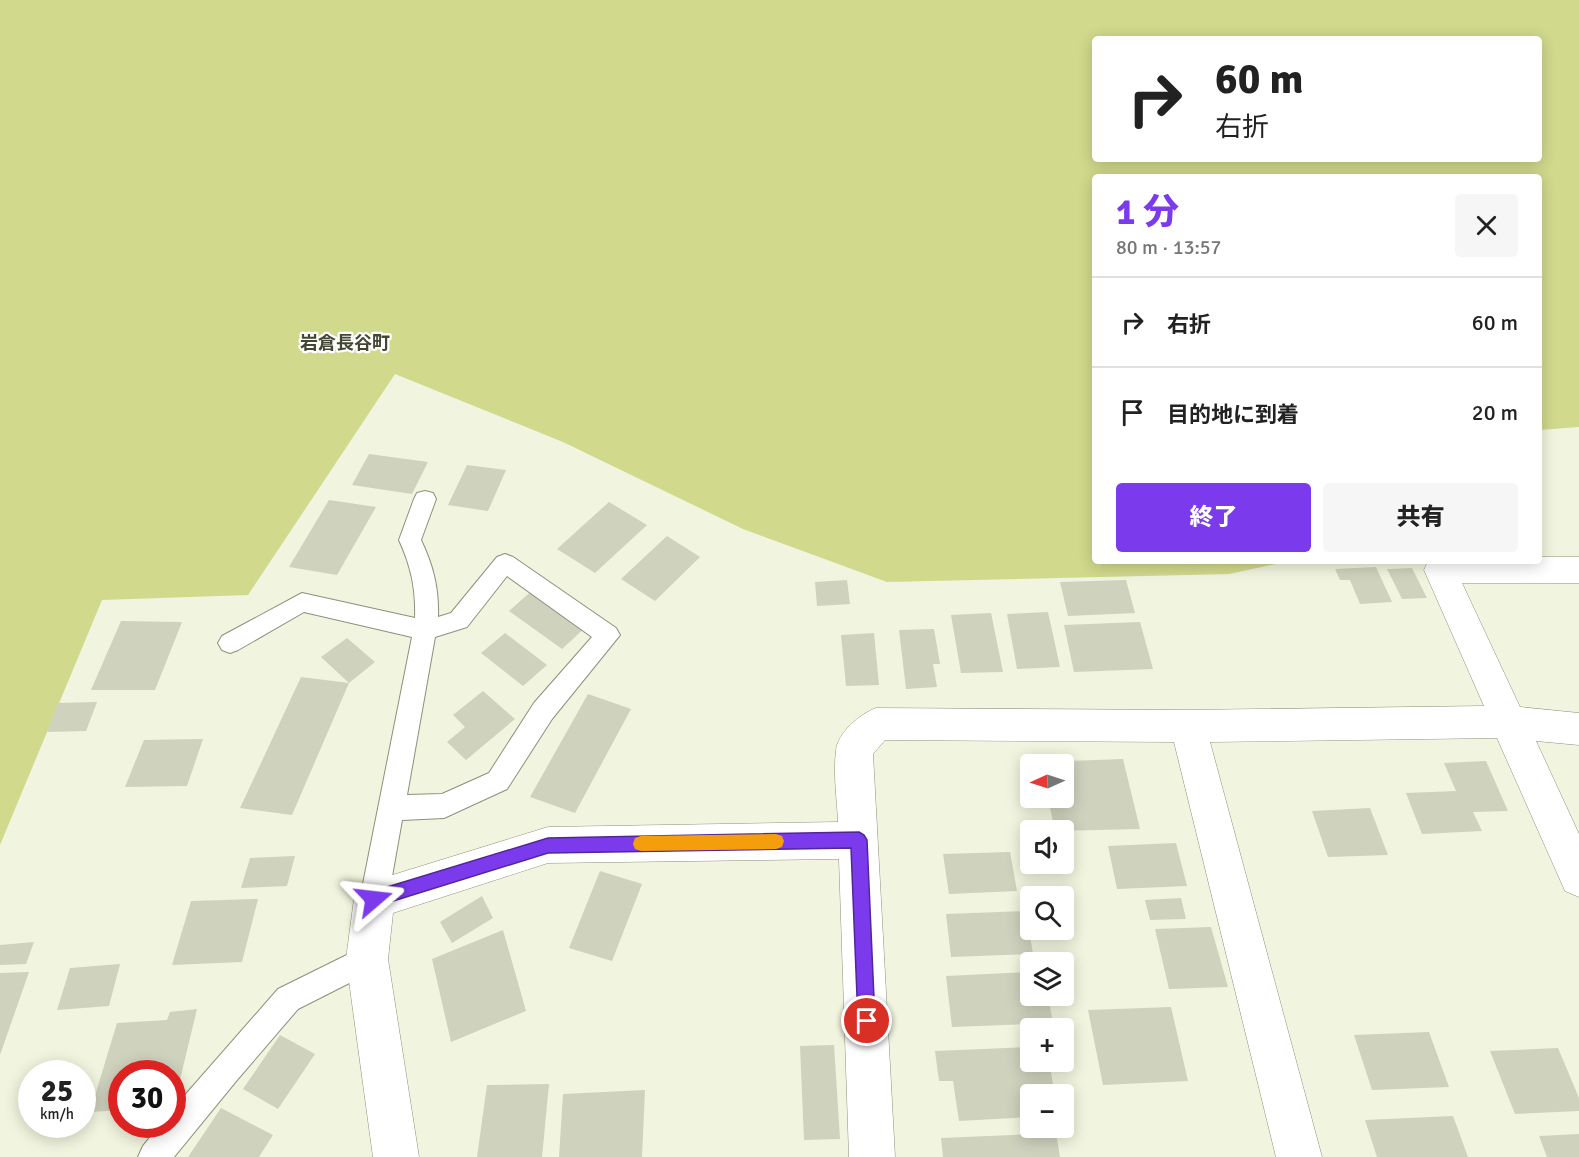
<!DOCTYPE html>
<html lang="ja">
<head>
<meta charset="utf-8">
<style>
  body { margin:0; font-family:Signika,"Noto Sans JP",sans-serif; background:#f6f6f6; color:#222; height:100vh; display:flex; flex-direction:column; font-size:22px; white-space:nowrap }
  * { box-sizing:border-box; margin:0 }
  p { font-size:20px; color:#767676 }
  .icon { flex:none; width:33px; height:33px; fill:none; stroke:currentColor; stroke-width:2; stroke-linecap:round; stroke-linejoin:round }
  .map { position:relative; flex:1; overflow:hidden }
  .side { position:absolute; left:1092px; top:174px; width:450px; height:390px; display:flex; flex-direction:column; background:#fff; border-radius:6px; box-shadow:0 3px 15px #0003 }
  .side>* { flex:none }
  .top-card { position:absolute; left:1092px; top:36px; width:450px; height:126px; border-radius:6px; box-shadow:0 3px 15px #0003; background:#fff; color:#222; overflow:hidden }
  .needle { width:39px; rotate:267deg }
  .fabs { position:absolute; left:1020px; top:754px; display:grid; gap:12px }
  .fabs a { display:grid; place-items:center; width:54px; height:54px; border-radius:6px; background:#fff; box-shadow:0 3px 15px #0003; font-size:30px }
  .speed { position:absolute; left:18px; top:1060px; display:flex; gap:12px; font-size:30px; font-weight:700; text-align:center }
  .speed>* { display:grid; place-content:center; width:78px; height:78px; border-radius:50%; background:#fff; box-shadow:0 3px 15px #0003; line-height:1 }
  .speed small { font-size:15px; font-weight:400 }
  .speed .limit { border:9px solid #d22; background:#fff; color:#111 }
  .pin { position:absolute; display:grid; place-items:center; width:51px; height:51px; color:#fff; margin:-26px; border:3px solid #fff; border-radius:50%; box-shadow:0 2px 6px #0007 }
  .me { position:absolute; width:66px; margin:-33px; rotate:73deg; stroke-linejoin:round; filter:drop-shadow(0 0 4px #0008) }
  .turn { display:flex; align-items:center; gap:21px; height:126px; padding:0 24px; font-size:27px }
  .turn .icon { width:78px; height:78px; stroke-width:2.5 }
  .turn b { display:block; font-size:42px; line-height:51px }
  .round { display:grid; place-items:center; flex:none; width:63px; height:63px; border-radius:6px; background:#f6f6f6 }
  .overview { display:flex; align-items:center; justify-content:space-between; height:102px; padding:0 24px }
  h1 { font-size:36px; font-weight:800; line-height:45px; color:#7c3aed }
  .button { display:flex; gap:12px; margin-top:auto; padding:12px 24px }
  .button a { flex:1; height:69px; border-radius:6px; background:#7c3aed; color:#fff; font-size:24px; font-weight:800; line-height:69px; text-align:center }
  .button a+a { background:#f6f6f6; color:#222 }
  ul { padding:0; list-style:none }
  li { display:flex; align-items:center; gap:18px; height:90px; padding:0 24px; border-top:2px solid #e0e0e0 }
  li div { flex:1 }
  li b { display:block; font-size:22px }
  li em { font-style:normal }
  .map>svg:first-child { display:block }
  .green { fill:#d1d98c; fill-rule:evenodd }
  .building { fill:#cfd2bd }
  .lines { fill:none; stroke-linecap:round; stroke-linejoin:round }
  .service-casing { stroke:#8d907c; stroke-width:2 }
  .minor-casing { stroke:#8d907c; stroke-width:1 }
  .service { fill:#fff; fill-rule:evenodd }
  .minor { fill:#fff; fill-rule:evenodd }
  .route { fill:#7c3aed; stroke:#51269a; stroke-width:1.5 }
  .slow { fill:#f59e0b }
  .labels { text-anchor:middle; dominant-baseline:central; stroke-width:4.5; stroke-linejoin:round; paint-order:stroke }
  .neighbourhood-label { font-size:18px; font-weight:bold; fill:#444634; stroke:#fff }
</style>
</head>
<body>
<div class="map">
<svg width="1579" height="1157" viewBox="0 0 1579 1157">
  <rect width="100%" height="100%" fill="#f1f4de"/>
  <path class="green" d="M0 0H1579V427L1539 430V177H1095V561H1290L1229 574 887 582 743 529 563 442 395 374 248 595 102 600 0 845ZM1095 39H1539V159H1095Z"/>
  <path class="building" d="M369 454 428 462 412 494 352 485Z
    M467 465 506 470 488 511 448 505Z
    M329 500 376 507 337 575 289 567Z
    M609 502 647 525 595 573 557 549Z
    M667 536 700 557 655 601 621 579Z
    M1376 567 1392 602 1360 604 1350 580H1340L1335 569Z
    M1412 568 1427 598 1402 599 1387 569Z
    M847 580 850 604 817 606 815 582Z
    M1126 580 1135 613 1068 616 1060 582Z
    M535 588 588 625 562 649 509 611Z
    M1048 612 1060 667 1017 669 1007 614Z
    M991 613 1003 672 961 673 951 615Z
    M121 621 182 622 155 690H91Z
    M1140 622 1153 669 1074 672 1064 625Z
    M934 629 940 664H933L937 687 906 689 899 630Z
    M505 633 547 665 523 686 481 653Z
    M874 633 879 685 846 686 841 635Z
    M347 638 375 662 349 683 292 815 240 808 301 677 349 683 321 657Z
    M483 691 515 719 466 760 447 742 465 727 453 715Z
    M588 694 631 709 575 813 530 797Z
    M97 702 86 731 47 732 58 703Z
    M203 739 187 786 125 787 144 740Z
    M1123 759 1140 829 1055 831 1048 798H1064V765H1041V762Z
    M1486 761 1508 811 1473 812 1482 831 1422 834 1406 793 1456 791 1444 763Z
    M1370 808 1388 855 1328 857 1312 811Z
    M1176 843 1187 886 1117 889 1108 846Z
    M1010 852 1017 891 949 894 943 854Z
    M295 856 287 886 241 888 250 858Z
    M600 871 642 884 612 961 569 948Z
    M482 896 493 918 452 943 440 922Z
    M1181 898 1186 919 1150 920 1145 900Z
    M258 899 242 962 172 965 191 901Z
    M1026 911 1033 954 951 957 946 914Z
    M1211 927 1228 987 1169 989 1155 929Z
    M503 930 526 1011 451 1042 432 959Z
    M34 942 26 964 0 965V945Z
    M120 964 109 1006 57 1010 70 968Z
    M29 972 0 1055V973Z
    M1030 972V996H1048L1053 1023 952 1027 946 976Z
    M1171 1007 1188 1081 1103 1085 1088 1010Z
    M197 1009 178 1088 172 1089V1074H122V1110L90 1112 117 1023 167 1020 170 1012Z
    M1429 1032 1449 1087 1372 1090 1354 1035Z
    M280 1035 315 1054 278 1109 243 1089Z
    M834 1045 840 1139 804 1140 800 1046Z
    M1030 1047V1062H1049L1055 1095H1030V1117L959 1121 953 1081H939L935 1051Z
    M1558 1048 1579 1098V1111L1515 1114 1490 1051Z
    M549 1084 542 1157H477L487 1085Z
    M645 1090 642 1157H559L563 1094Z
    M221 1108 273 1135 259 1157H188Z
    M1453 1116 1468 1157H1377L1365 1120Z
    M1056 1133 1060 1157H943L941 1138Z
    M1579 1134V1157H1547L1539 1136Z"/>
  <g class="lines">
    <defs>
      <path id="service" d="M425 491 433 493 436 499 421 540C433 565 439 588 438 617L451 613 497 557 505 554 513 557 616 628 620 635 552 719 507 789 444 818 402 820 388 899 384 908 374 912 364 908 360 899 412 637 304 612 238 650 230 653 222 650 218 643 222 636 302 593 415 618C416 589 411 566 399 540L414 499 417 493ZM507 576 592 637 534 703 489 773 442 794 407 795 435 637 467 627Z
        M367 945 377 949 381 959 377 969 298 1009 237 1080 174 1157H138L143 1146 160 1125H172V1110L278 989Z"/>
      <path id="minor" d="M1539 557H1579V583H1462L1520 707 1579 713V745L1536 741 1579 834V897L1565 891 1497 738 1210 742 1322 1157H1276L1174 742 885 740 873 754 895 1157H849L839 859 548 863 393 913 388 959 419 1157H373L346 959 354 899 360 885 548 827 838 822C837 799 833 774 836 751 837 733 860 714 876 708L1188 710 1484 706 1424 570 1428 561H1539Z"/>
    </defs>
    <use href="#service" class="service-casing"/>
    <use href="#minor" class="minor-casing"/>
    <use href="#service" class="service"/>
    <use href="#minor" class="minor"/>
  </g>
  <path class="route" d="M859 832 864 835 867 840 875 1021 873 1027 867 1030 860 1027 858 1021 851 848 548 853 374 907 368 905 366 899 368 893 374 891 548 838Z"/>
  <path class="slow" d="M776 834 782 836 784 841 782 847 776 849 641 851 635 849 633 844 635 838 641 836Z"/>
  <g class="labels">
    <g class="neighbourhood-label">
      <text x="345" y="343">岩倉長谷町</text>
    </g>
  </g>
</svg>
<div class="fabs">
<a><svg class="needle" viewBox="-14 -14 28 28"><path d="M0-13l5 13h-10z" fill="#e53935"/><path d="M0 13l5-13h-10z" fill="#767676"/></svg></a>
<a><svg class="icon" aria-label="sound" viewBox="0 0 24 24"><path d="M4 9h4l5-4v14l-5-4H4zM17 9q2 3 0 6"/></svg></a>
<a><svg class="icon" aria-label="search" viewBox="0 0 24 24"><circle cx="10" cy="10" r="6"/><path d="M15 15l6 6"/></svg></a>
<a><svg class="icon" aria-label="layers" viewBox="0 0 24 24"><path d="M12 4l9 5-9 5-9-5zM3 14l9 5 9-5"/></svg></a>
<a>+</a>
<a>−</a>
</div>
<div class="speed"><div>25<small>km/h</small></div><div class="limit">30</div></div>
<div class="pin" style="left:867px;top:1021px;background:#d93025"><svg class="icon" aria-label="arrive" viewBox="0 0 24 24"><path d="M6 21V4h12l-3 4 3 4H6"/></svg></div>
<svg class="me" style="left:374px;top:899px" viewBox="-20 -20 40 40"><path d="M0-17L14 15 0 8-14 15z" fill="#7c3aed" stroke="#fff" stroke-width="4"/></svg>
<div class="top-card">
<div class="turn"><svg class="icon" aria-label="right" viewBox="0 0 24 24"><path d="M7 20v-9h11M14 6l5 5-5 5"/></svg><div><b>60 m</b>右折</div></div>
</div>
<section class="side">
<div class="overview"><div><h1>1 分</h1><p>80 m · 13:57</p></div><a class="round"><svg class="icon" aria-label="close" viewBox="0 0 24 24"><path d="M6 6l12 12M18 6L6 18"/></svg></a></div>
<ul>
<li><svg class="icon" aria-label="right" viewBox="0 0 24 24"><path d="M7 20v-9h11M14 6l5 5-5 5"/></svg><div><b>右折</b></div><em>60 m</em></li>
<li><svg class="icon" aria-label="arrive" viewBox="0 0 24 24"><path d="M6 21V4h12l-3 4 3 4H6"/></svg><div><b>目的地に到着</b></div><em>20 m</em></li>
</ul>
<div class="button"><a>終了</a><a>共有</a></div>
</section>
</div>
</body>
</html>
